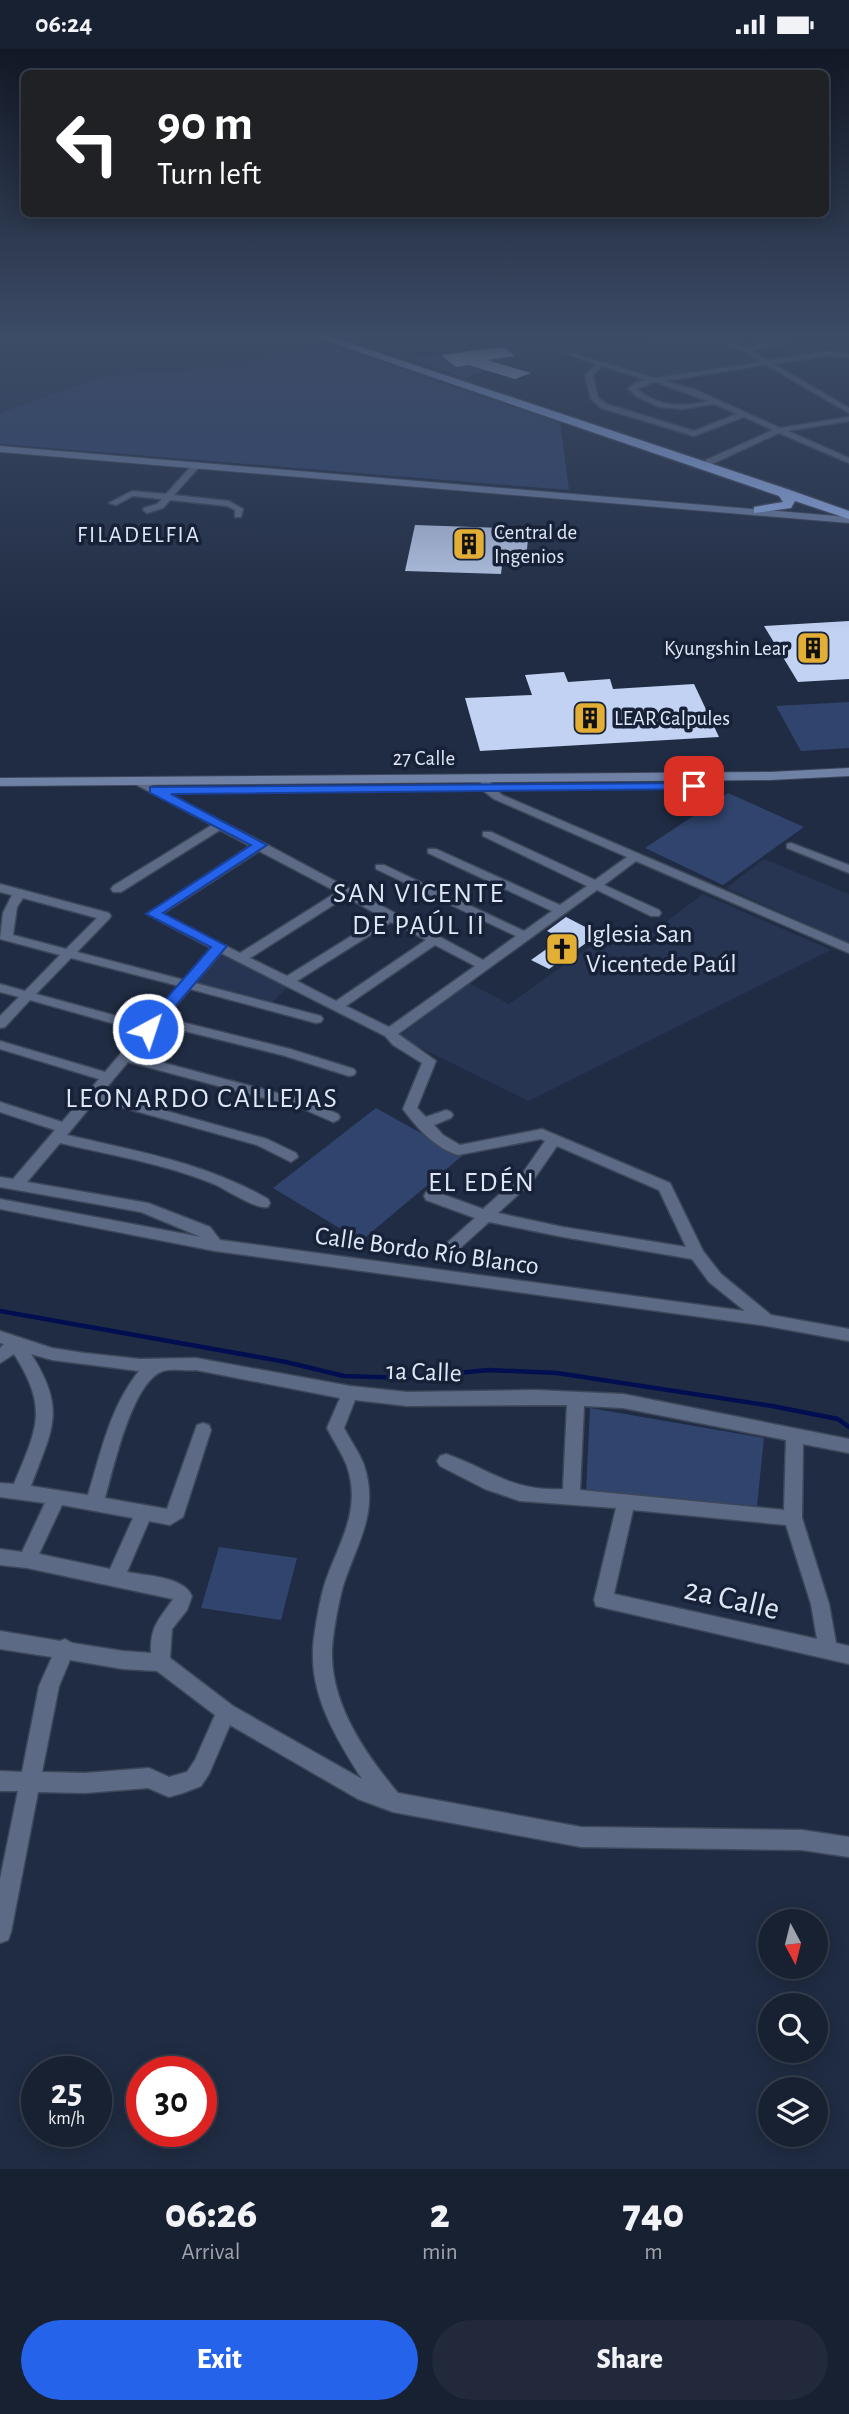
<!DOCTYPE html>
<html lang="en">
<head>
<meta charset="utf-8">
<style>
  body { margin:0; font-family:"Alegreya Sans",sans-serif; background:#21293a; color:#f1f3f6; height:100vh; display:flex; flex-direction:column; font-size:26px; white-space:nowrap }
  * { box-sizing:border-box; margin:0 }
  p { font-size:23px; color:#9fa3ac }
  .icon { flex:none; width:38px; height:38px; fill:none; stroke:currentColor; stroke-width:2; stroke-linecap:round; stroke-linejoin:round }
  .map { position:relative; height:2120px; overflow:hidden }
  .sheet { display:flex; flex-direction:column; background:#182132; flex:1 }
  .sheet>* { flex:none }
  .banner { position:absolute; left:21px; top:21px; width:808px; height:147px; border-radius:10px; box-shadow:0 4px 18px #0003,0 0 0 2px #363e4d; background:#202124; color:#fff; overflow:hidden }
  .needle { width:46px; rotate:173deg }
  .fabs { position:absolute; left:758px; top:1860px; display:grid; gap:14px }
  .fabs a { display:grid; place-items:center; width:70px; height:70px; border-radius:50%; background:#182132; box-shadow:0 4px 18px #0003,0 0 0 2px #363e4d; font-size:35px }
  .speed { position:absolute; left:21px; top:2007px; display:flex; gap:14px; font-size:35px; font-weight:700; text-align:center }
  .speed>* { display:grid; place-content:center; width:91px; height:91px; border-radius:50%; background:#182132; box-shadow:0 4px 18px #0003,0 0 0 2px #363e4d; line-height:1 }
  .speed small { font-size:18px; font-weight:400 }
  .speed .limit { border:10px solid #d22; background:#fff; color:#111 }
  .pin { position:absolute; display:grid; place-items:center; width:60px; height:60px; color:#fff; margin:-30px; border-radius:14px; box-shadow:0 4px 10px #0006 }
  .me { position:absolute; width:77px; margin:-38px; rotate:40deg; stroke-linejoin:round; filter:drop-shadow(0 0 5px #0008) }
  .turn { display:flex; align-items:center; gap:24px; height:147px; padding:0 21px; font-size:32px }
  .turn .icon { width:91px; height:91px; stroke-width:2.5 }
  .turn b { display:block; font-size:49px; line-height:60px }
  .eta { display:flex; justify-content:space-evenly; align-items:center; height:119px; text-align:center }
  .eta b { font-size:42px; font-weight:800; line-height:49px }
  .primary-button { display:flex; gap:14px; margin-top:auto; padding:14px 21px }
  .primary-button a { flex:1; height:80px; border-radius:42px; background:#2563eb; color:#fff; font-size:28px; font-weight:800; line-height:80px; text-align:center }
  .primary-button a+a { background:#21293a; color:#f1f3f6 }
  .status { display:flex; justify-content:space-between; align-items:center; height:49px; padding:0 35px; background:#182132; direction:ltr }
  .status svg { height:19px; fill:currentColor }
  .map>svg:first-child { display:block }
  .built { fill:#273552 }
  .green { fill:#30446d }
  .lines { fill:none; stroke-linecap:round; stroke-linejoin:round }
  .stream { stroke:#010f51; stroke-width:4.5 }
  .building { fill:#c2d2f2 }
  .street-casing { stroke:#3d475a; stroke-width:3 }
  .secondary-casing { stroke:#3d475a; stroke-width:2 }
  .highway-casing { stroke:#3d475a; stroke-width:3 }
  .street { fill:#5d6a85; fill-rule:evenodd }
  .secondary { fill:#7081a6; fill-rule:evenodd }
  .highway { fill:#9bb8f4; fill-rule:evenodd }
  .route { fill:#2563eb; stroke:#184099; stroke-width:2 }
  .labels { text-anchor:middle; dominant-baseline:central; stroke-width:7; stroke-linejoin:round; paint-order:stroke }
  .far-poi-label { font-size:21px; fill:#dfe7f7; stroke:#172238; text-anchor:start }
  .far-street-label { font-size:21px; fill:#dfe7f7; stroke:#172238 }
  .far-neighbourhood-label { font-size:23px; letter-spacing:2px; fill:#dfe7f7; stroke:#172238 }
  .poi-label { font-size:26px; fill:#dfe7f7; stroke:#172238; text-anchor:start }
  .street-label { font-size:26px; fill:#dfe7f7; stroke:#172238 }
  .neighbourhood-label { font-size:28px; letter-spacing:2px; fill:#dfe7f7; stroke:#172238 }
  .near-street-label { font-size:32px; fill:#dfe7f7; stroke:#172238 }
</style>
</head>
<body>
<div class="status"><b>06:24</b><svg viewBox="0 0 49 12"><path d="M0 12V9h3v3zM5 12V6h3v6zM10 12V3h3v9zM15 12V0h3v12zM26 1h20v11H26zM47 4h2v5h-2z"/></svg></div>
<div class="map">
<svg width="849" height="2120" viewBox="0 0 849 2120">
  <rect width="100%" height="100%" fill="#202c43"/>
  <path class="built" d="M0 288H308L327 295 238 316 100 328 0 364Z
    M665 288H704L739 300 764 313 656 330 601 313Z
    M764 810 849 845V894L726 839Z
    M703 845 831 901 529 1052 398 988 467 933 509 955 613 881 639 893Z
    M219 904 289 937 269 956 189 936Z"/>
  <path class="green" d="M327 295 560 374 569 441 0 395V364L100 328 238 316Z
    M510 295 522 308 492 313 483 322 465 329 411 310Z
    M849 653V699L801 702 776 657Z
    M728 744 804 778 723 836 645 799Z
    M376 1059 462 1107 361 1192 273 1139Z
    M590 1359 764 1389 757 1457 586 1443Z
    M219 1498 297 1509 281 1571 201 1559Z"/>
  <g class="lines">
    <path class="stream" d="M0 1262 286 1313 344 1327 406 1329 489 1321 557 1324 772 1357 838 1370 849 1378"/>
  </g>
  <path class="building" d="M503 298 515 307 487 311 531 324 515 330 468 316 456 318 441 306Z
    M415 476 529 480 526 510 503 509 501 525 405 522Z
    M849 572V630L798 633 764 577Z
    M564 623 568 633 610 630 613 640 694 635 719 688 480 702 465 649 532 646 525 626Z
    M566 868 599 885 549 920 531 911 562 889 547 882Z"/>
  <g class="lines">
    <defs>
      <path id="street" d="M707 288H717L745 298 780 292 782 291 780 288H787L789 292 782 296 751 301 768 311 830 302 849 305V309L830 306 774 315 849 359V364L766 316 665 332 696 341 780 379 849 368V372L788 382 849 409V414L779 384 712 415H706V411L773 381 744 368 694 387 601 359 591 350 585 326 596 315 566 305 572 304 655 329 760 313 742 301ZM602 317 647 331 636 333 628 340 637 348 659 358 682 360 714 355 737 365 694 382 607 355 598 349 593 326ZM655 333 708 352C684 359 656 357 637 340Z
        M194 414 201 416 174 446 229 452 243 460 241 468H235V461L227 457 170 451 163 459 147 464 143 461 144 459 157 455 162 450 133 447 116 456 109 454 132 442 166 445Z
        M484 727 488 728 494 739 502 746 849 895V904L636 812 604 836 659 861 661 864 659 867H651L597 841 398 985 436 1012 417 1059 426 1068 446 1061 451 1063 453 1066 451 1069 434 1076 443 1086 460 1096 542 1080 670 1134 703 1202 721 1225 771 1266 849 1280V1292L767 1277 215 1202 0 1160V1150L201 1188 141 1163 0 1138V1128L13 1130 55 1081 0 1063V1053L62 1073 99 1030 0 1000V992L105 1023 140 982 30 951 5 978 0 979V967L19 948 0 943V935L25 942 60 906 0 890 3 864 12 846 0 843V835L109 864 111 867 109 870 77 903 184 931 211 899 147 865 250 797 220 781 121 843H113L111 840 113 837 212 776 133 734 132 732 137 729 264 794 483 911 516 887 376 820V816H384L524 882 552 862 428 804V800H436L560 856 587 837 483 787V783H491L595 831 627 808 494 750 485 743 479 730ZM259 802 337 843 240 904 162 865ZM346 848 382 868 287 927 250 909ZM23 849 97 869 66 900 13 886 17 858ZM391 873 426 891 336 952 297 932ZM435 896 475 917 389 978 346 957ZM221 904 385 987 393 996 422 1014 403 1060C416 1078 435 1099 458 1106L541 1090 545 1092 522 1125 483 1160 436 1143H426L424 1147 426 1151 475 1169 448 1193 445 1197 448 1201H458L489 1173 563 1188 692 1210 709 1233 745 1262 220 1191 210 1178 148 1154 27 1133 60 1094C111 1106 165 1115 214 1135 227 1141 257 1161 268 1158L270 1154 268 1150C206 1114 136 1102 67 1086L96 1051 257 1096 291 1113 298 1108 296 1104 267 1090 102 1044 128 1013 301 1059 333 1073 338 1071 340 1068 338 1065 311 1053 134 1006 160 976 282 1006 349 1027 354 1026 356 1023 354 1020 290 1000 165 969 190 940 316 974 321 973 323 970 321 967 195 934ZM71 909 179 937 146 975 36 945ZM557 1097 659 1141 686 1198 563 1178 498 1164 532 1133Z
        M791 794 849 816V824L787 799V795Z
        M0 1282 52 1299 84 1304 140 1310 196 1309 350 1337 407 1343 535 1341 623 1345 849 1390V1404L803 1395 802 1469 829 1555 836 1594 849 1597V1615L596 1557 594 1551 616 1459 520 1452 485 1440 440 1417 437 1412 440 1407 446 1405C490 1420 511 1443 563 1440L567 1356 407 1357 355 1351 344 1379C350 1391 359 1403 364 1416 379 1463 358 1492 344 1534 339 1550 331 1591 332 1608 333 1659 367 1707 398 1744L581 1778 802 1781 849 1788V1808L802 1801 581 1798 393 1763 358 1750 230 1676 209 1725 201 1737 183 1744 169 1748 148 1739 85 1744 38 1743 11 1883 8 1891 0 1894V1830L18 1742H0V1722L22 1723 39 1637 52 1608 0 1600V1582L60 1592 65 1590 72 1594 123 1602 151 1604C150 1576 160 1570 173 1550L27 1519 0 1516V1500L22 1503 45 1454 0 1448V1434L14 1435C37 1379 49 1360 14 1305L0 1314V1299L4 1295 0 1294ZM31 1305 52 1311 139 1322C110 1358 101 1403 88 1446L31 1437C52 1380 67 1361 31 1305ZM196 1321 340 1349 327 1379C333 1391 342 1404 347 1417 362 1462 339 1493 325 1534 320 1550 312 1592 313 1608 313 1652 339 1694 362 1730L233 1657 170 1609 172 1580 187 1561 192 1547C183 1527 146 1527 127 1523L149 1472 170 1476 183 1468 211 1381 209 1376 203 1374 197 1376 167 1460 105 1449C113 1421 132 1332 163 1322 172 1319 186 1322 196 1321ZM584 1357 623 1359 786 1391 784 1461 580 1441ZM62 1456 133 1469 110 1520 39 1505ZM633 1461 786 1476 811 1555 817 1590 614 1545ZM70 1611 123 1620 157 1622 215 1666 195 1711 187 1723 169 1728 149 1719 85 1724 42 1723 59 1637Z"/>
      <path id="secondary" d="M0 397 849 468V474L0 403Z
        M849 719V727L770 731 0 737V729L770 723Z"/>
      <path id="highway" d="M315 288H331L787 440 849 462V470L795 452 791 459 754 464V458L783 453 779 447Z"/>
    </defs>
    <use href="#street" class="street-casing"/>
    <use href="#secondary" class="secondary-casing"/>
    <use href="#highway" class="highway-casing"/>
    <use href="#street" class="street"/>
    <use href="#secondary" class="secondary"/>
    <use href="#highway" class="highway"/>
  </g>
  <linearGradient id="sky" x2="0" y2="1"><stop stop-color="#121825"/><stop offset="0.49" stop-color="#3c4b66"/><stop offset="1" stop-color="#3c4b66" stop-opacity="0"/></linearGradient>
  <rect width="849" height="585" fill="url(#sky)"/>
  <path class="route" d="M694 734 700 737 698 740 171 745 267 796 163 864 227 897 153 983H142L140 980 211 898 146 865 251 796 150 744V738Z"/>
  <defs>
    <symbol id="building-square" viewBox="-11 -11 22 22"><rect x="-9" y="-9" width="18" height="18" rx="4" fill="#e3ae34" stroke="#172238"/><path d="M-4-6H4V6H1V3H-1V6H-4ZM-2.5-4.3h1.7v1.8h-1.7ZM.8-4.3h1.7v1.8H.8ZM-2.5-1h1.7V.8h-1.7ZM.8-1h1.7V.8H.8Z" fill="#111"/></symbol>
    <symbol id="church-square" viewBox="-11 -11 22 22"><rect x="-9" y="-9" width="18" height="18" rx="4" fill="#e3ae34" stroke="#172238"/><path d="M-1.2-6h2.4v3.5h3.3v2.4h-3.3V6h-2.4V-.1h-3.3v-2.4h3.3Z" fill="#111"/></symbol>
  </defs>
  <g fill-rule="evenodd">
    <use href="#building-square" x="450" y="476" width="38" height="38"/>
    <use href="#building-square" x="794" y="580" width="38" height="38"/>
    <use href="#building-square" x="571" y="650" width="38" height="38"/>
    <use href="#church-square" x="543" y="881" width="38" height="38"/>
  </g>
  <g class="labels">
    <g class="far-poi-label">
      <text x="494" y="483">Central de<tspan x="494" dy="24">Ingenios</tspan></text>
      <text x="788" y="599" text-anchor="end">Kyungshin Lear</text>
      <text x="614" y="669">LEAR Calpules</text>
    </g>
    <g class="far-street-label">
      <text x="424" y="709">27 Calle</text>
    </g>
    <g class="far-neighbourhood-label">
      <text x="139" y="486">FILADELFIA</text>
    </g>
    <g class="poi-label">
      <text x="586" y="885">Iglesia San<tspan x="586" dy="30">Vicentede Paúl</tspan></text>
    </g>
    <g class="street-label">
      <text transform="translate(427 1202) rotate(8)">Calle Bordo Río Blanco</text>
      <text transform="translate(424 1323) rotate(2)">1a Calle</text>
    </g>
    <g class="neighbourhood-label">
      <text x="419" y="845">SAN VICENTE<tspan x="419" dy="32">DE PAÚL II</tspan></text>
      <text x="202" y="1050">LEONARDO CALLEJAS</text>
      <text x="482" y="1134">EL EDÉN</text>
    </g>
    <g class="near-street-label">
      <text transform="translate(732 1550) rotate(13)">2a Calle</text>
    </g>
  </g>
</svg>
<div class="fabs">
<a><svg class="needle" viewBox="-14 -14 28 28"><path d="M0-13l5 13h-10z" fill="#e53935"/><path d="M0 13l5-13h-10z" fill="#9fa3ac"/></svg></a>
<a><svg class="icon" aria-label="search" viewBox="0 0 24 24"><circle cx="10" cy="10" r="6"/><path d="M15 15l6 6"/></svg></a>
<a><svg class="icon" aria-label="layers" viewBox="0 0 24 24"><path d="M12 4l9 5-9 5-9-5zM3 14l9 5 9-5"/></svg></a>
</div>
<div class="speed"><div>25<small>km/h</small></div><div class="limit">30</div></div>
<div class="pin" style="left:694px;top:737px;background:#d93025"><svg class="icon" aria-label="arrive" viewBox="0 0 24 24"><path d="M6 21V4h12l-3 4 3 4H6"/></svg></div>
<svg class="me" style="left:148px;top:980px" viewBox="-20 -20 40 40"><circle r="17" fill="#2563eb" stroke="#fff" stroke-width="3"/><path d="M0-11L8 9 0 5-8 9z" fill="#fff"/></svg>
<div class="banner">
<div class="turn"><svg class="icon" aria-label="left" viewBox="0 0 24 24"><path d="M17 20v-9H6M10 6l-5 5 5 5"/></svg><div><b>90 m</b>Turn left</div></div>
</div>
</div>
<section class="sheet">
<div class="eta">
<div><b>06:26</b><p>Arrival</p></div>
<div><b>2</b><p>min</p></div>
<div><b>740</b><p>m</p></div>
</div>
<div class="primary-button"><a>Exit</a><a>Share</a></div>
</section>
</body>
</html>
